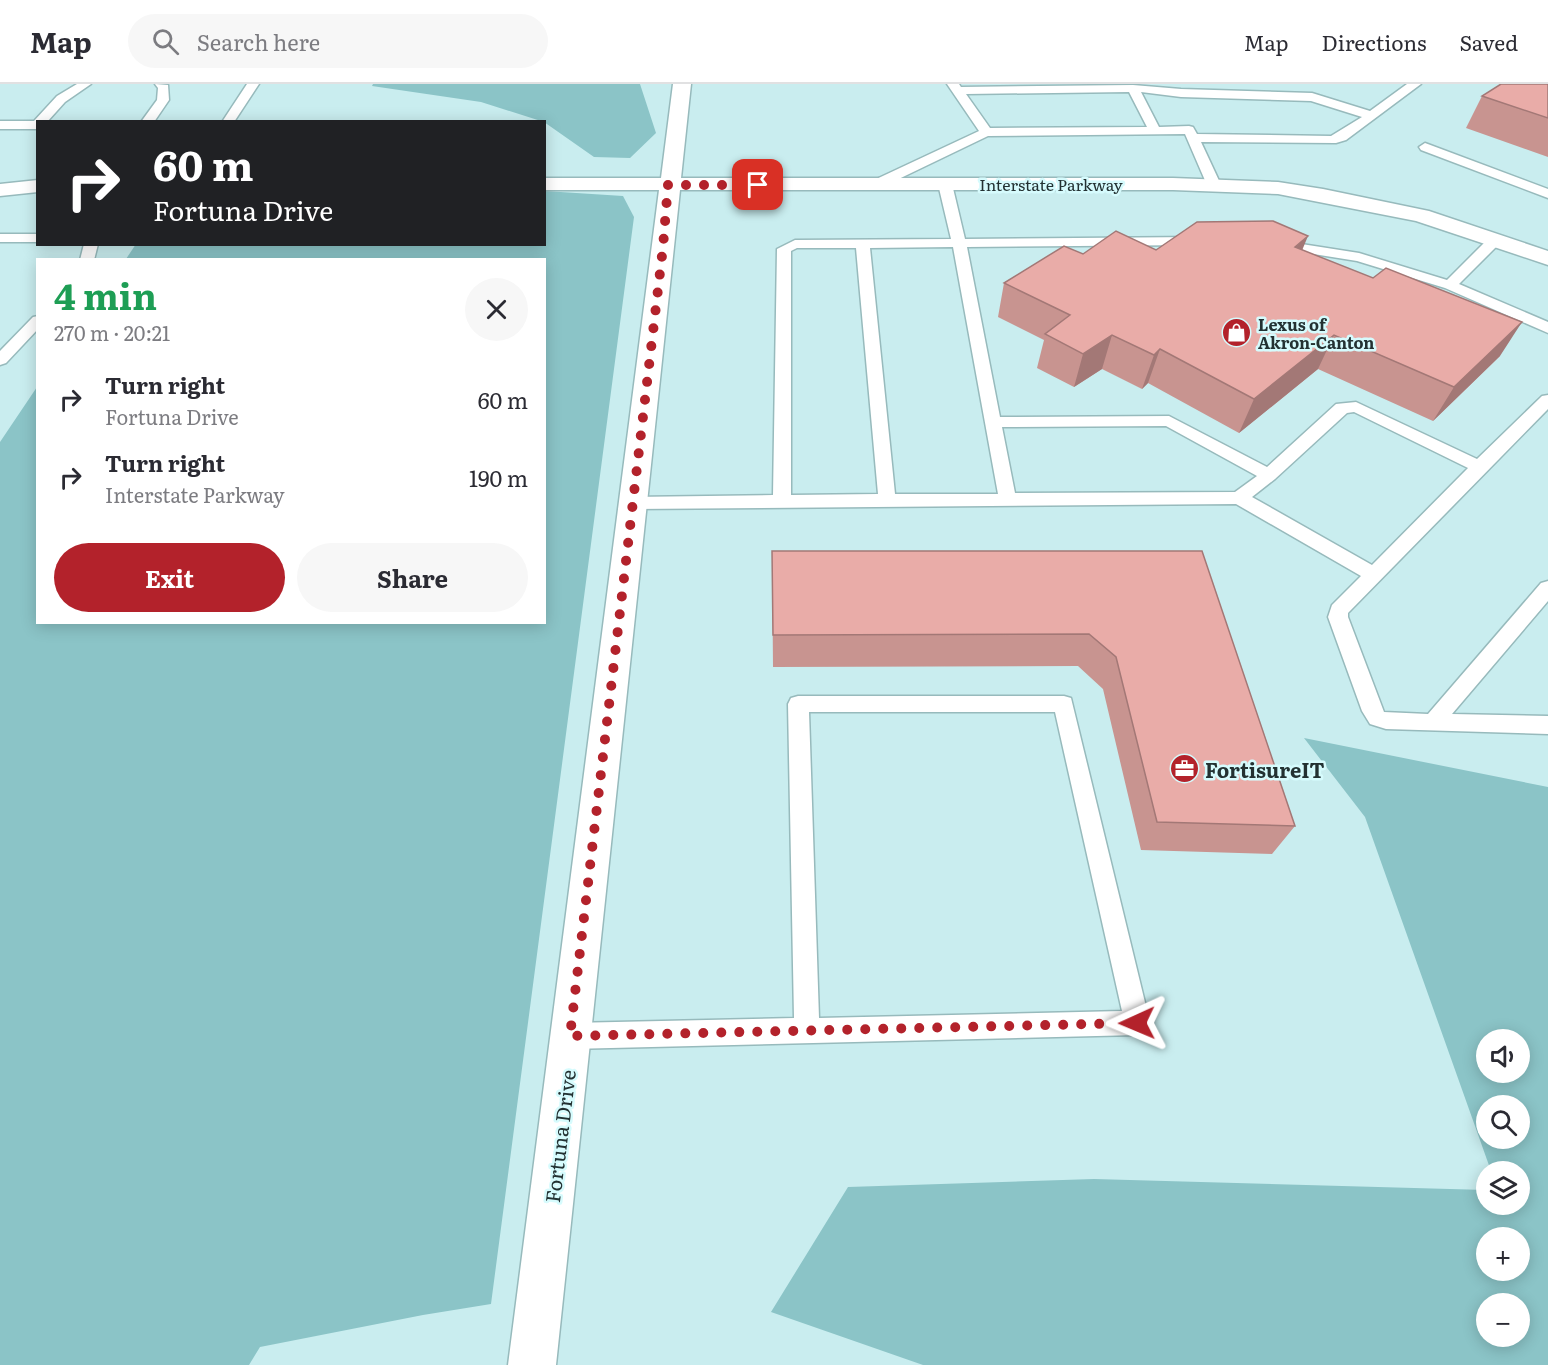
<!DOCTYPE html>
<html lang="en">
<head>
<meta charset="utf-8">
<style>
  body { margin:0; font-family:Literata,serif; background:#f7f7f7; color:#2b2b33; height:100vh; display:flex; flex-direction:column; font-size:22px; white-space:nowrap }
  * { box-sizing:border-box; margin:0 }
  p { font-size:20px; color:#7c7c81 }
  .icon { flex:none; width:33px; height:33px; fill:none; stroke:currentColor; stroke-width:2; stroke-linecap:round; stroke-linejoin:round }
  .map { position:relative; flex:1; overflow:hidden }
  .side { position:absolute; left:36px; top:174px; width:510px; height:366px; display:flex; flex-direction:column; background:#fff; border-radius:0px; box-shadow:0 3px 15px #0003 }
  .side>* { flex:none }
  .banner { position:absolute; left:36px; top:36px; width:510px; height:126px; border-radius:0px; box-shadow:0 3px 15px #0003; background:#202124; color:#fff; overflow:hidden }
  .controls { position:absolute; left:1476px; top:945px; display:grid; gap:12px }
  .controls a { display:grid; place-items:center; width:54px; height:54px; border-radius:50%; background:#fff; box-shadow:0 3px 15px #0003; font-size:30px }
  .pin { position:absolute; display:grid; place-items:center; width:51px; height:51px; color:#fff; margin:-26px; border-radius:12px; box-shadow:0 3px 9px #0006 }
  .me { position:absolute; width:66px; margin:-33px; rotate:269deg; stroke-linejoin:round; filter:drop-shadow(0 0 4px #0008) }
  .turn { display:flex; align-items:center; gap:21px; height:126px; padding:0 18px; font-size:27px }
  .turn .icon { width:78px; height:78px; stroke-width:2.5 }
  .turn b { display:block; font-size:42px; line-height:51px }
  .round { display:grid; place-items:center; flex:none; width:63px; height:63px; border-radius:32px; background:#f7f7f7 }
  .head { display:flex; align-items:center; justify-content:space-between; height:102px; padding:0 18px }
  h1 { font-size:36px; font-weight:700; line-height:45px; color:#1e9e55 }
  .action { display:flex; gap:12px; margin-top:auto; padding:12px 18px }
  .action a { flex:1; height:69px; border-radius:36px; background:#b3222b; color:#fff; font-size:24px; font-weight:700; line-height:69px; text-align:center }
  .action a+a { background:#f7f7f7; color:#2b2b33 }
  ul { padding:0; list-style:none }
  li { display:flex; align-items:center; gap:18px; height:78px; padding:0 18px }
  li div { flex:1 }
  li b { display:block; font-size:22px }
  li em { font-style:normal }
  header { display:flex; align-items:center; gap:36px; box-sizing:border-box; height:84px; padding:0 30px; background:#fff; border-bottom:2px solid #e1e1e2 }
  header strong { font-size:28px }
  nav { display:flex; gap:33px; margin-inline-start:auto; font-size:21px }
  .search { width:420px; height:54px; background:#f7f7f7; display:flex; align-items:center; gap:15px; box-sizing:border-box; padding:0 21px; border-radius:33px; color:#7c7c81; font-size:22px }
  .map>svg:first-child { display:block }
  .green { fill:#8bc4c7; fill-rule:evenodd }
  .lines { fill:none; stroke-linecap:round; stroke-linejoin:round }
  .lane-casing { stroke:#97babc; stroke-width:3 }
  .street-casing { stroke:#97babc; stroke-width:3 }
  .lane { fill:#fff; fill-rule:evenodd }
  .street { fill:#fff; fill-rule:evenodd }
  .wall { fill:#c89490 }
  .shaded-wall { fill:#a37876 }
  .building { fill:#e9aca8; stroke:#a37876; stroke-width:1.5 }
  .route { stroke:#b3222b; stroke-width:10; stroke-dasharray:0 18 }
  .labels { text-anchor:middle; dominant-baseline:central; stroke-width:5; stroke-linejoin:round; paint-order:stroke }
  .far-street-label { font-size:16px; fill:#233132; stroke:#d6fbfd }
  .far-poi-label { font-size:16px; font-weight:bold; fill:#233132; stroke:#d6fbfd; text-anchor:start }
  .poi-label { font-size:20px; font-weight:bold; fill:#233132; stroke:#d6fbfd; text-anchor:start }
  .street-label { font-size:20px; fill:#233132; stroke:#d6fbfd }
</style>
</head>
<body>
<header>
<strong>Map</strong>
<div class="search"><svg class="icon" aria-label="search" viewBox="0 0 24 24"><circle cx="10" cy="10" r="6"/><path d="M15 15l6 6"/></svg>Search here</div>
<nav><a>Map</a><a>Directions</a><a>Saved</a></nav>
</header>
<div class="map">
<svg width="1548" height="1281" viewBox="0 0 1548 1281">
  <rect width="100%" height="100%" fill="#c9edef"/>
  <path class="green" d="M373 0H640L656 49 630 74 594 73 544 38 481 18 372 2Z
    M545 107 623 112 634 133 491 1220 423 1231 260 1263 249 1281H0V358L37 303 38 538H544V176L126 175 136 160H544Z
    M1304 654 1548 703V1281H923L771 1228 848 1103 1094 1095 1486 1106V1120H1520V1088L1491 1087 1365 733ZM1486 956H1520V988H1486ZM1486 1022H1520V1054H1486ZM1486 1154H1520V1186H1486ZM1486 1220H1520V1252H1486Z"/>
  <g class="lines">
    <defs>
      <path id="lane" d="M77 0H91L65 18 47 38H38V45H0V37H34L57 12Z
        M155 0 168 1 169 16 154 38H141L157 16 158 4Z
        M247 0H259L234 38H222Z
        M947 0H959L961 3 1133 1 1181 5 1312 9 1370 27 1407 0H1421L1346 56 1336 59 1201 58 1221 101 1214 105 1207 101 1185 50 988 52 880 104H870L868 101 870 98 979 47ZM1129 8 1147 43 990 44 966 10ZM1141 8 1181 13 1311 17 1362 33 1331 52 1197 50 1193 43 1189 42 1159 43Z
        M1425 59 1548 105V114L1421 66 1419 63Z
        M945 96 952 100 965 155 1197 153 1204 157 1197 161 967 163 1000 333 1169 332 1267 383 1336 320 1356 318 1477 375 1542 312 1548 311V325L1348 529V533L1384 628 1428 630 1541 499 1548 497V517L1452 630 1548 632V650L1386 645 1370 640 1362 627 1328 533 1332 521 1361 492 1236 420 632 425 626 423 623 419 626 415 632 413 773 411 777 165 795 156 951 155 938 100ZM953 163 998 410H895L870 164ZM797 164H856L878 410 791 411V167ZM1354 328 1468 384 1372 481 1252 413 1275 395 1347 329ZM1166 342 1257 392 1235 408 1015 409 1002 343Z
        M0 150H38V158H0Z
        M1496 151 1503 155 1501 158 1459 200 1548 238V249L1445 204 1357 177 1276 164 1269 160 1276 156 1359 169 1447 196 1491 152Z
        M84 160H98L94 176H80Z
        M38 232V245L6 279 0 281V267L33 233Z
        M798 612H1064L1071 614 1150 939 1146 948 1137 951 570 965 561 961 557 952 561 943 570 939 794 934 788 620 791 614ZM809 628H1055L1122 927 819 934Z"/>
      <path id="street" d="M673 0H691L681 94H1173L1278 98 1323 105 1429 127 1548 167V181L1416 137 1278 110 1173 106H680L556 1281H508L659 106H544V94H661Z
        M38 96V108L0 112V100Z"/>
    </defs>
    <use href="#lane" class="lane-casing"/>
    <use href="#street" class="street-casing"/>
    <use href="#lane" class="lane"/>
    <use href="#street" class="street"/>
  </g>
  <path class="wall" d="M1548 0V73L1466 44 1482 12Z
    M1156 166H1302L1500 272 1433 337 1318 285 1239 349 1148 299 1142 305 1102 285 1074 303 1037 284 1044 256 998 233 1004 199 1083 170Z
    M772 467H1202L1295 742 1272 770 1141 766 1103 605 1078 582 773 583Z"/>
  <path class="shaded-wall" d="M1308 152 1294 186 1295 163Z
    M1522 238 1500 272 1433 337 1454 303Z
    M1112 251 1102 285 1074 303 1083 270Z
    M1334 251 1318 285 1239 349 1254 315Z
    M1160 265 1148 299 1142 305 1154 271Z"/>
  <path class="building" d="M1501 0H1548V34L1482 12Z
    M1273 137 1308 152 1295 163 1373 194 1386 184 1522 238 1454 303 1334 251 1254 315 1160 265 1154 271 1112 251 1083 270 1045 250 1070 231 1004 199 1064 162 1083 170 1116 147 1156 166 1197 138Z
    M772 467H1202L1295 742 1157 738 1116 573 1089 550 773 551Z"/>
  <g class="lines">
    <path class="route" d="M758 101H668L663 163 570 952 1137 939"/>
  </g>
  <defs>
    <symbol id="shop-disc" viewBox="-11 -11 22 22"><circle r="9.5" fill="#b3222b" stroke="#d6fbfd"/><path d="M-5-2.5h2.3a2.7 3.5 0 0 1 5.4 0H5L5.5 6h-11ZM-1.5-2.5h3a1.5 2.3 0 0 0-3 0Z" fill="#fff"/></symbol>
    <symbol id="office-disc" viewBox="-11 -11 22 22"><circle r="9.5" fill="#b3222b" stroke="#d6fbfd"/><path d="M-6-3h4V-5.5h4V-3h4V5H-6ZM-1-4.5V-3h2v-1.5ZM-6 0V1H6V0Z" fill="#fff"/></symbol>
  </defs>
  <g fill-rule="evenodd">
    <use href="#shop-disc" x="1220" y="232" width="33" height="33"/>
    <use href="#office-disc" x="1168" y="668" width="33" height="33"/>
  </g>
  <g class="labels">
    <g class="far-street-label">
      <text x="1051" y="100">Interstate Parkway</text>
    </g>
    <g class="far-poi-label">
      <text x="1258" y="240">Lexus of<tspan x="1258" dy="18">Akron-Canton</tspan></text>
    </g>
    <g class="poi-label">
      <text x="1205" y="685">FortisureIT</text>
    </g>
    <g class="street-label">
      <text transform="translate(559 1052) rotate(-83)">Fortuna Drive</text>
    </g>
  </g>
</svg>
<div class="controls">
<a><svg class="icon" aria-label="sound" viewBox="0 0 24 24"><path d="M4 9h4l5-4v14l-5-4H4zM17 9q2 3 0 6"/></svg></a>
<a><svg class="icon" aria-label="search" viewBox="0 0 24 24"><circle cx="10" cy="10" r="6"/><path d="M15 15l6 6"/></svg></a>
<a><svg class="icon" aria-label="layers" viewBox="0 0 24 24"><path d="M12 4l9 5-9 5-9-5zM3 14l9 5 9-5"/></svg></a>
<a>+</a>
<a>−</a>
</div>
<div class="pin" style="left:758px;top:101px;background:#d93025"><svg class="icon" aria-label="arrive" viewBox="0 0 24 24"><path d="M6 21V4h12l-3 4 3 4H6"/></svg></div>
<svg class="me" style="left:1137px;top:939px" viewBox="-20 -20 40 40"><path d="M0-17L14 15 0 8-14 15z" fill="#b3222b" stroke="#fff" stroke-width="4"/></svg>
<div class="banner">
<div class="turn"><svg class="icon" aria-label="right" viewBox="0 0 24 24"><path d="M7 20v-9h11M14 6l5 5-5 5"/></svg><div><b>60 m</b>Fortuna Drive</div></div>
</div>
<section class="side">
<div class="head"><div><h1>4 min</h1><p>270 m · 20:21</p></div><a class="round"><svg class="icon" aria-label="close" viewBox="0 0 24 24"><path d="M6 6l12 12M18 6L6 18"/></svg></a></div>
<ul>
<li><svg class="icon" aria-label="right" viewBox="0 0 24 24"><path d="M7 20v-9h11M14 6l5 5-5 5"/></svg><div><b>Turn right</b><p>Fortuna Drive</p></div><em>60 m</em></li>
<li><svg class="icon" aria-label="right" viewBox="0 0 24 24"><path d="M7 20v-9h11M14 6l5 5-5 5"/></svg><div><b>Turn right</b><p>Interstate Parkway</p></div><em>190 m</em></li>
</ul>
<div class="action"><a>Exit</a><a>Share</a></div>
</section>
</div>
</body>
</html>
